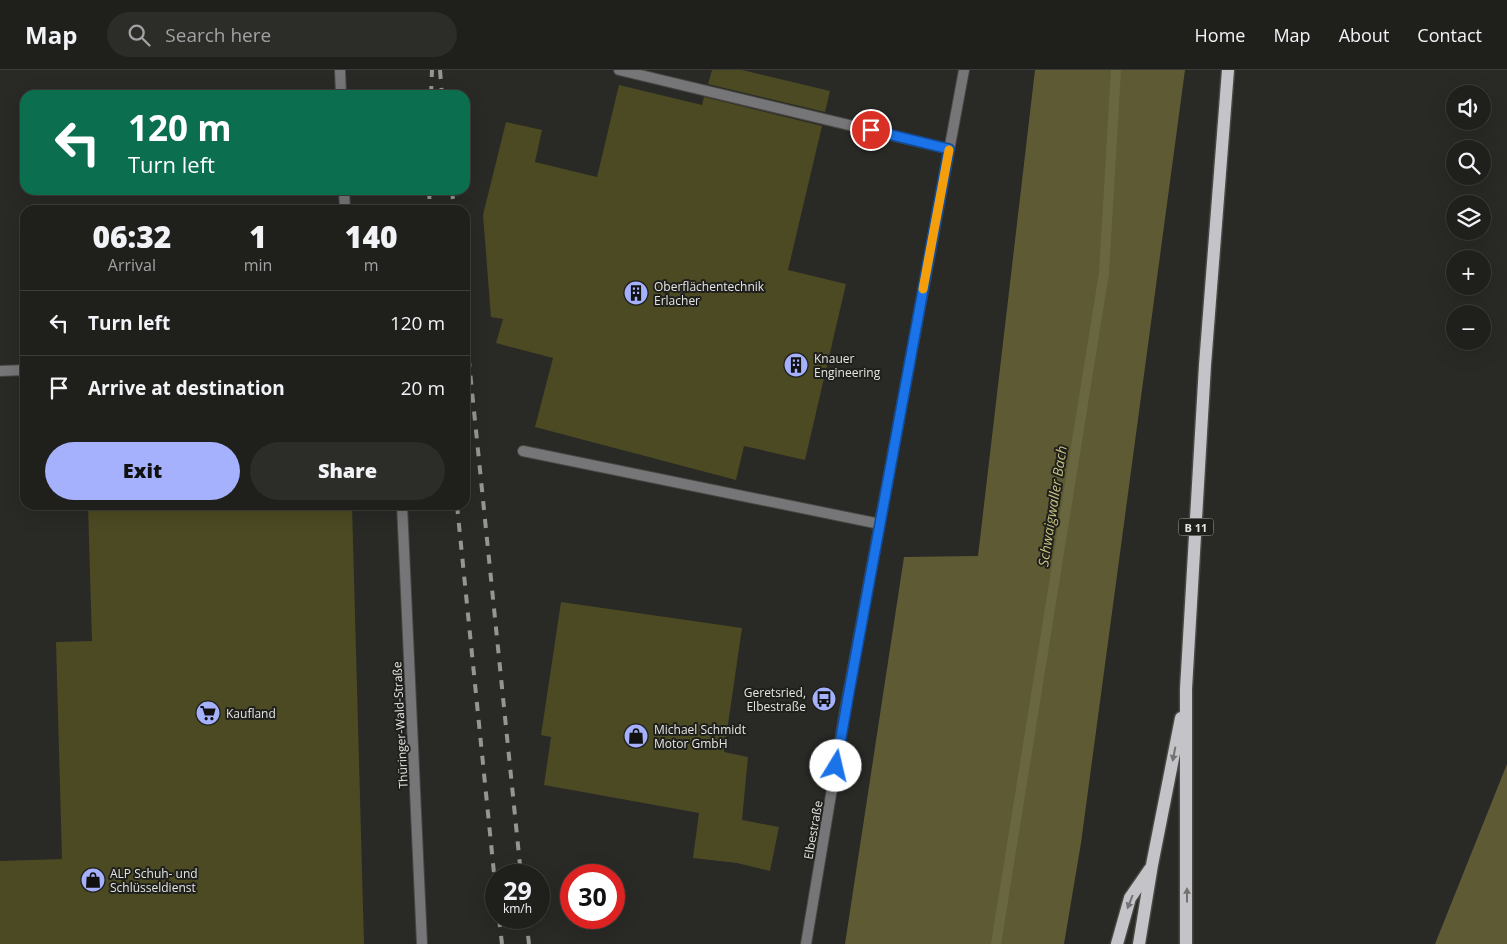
<!DOCTYPE html>
<html lang="en">
<head>
<meta charset="utf-8">
<style>
  body { margin:0; font-family:"Open Sans",sans-serif; background:#2c2c29; color:#f1f3f6; height:100vh; display:flex; flex-direction:column; font-size:19px; white-space:nowrap }
  * { box-sizing:border-box; margin:0 }
  p { font-size:16px; color:#a1a2a3 }
  .icon { flex:none; width:28px; height:28px; fill:none; stroke:currentColor; stroke-width:2; stroke-linecap:round; stroke-linejoin:round }
  .map { position:relative; flex:1; overflow:hidden }
  .side { position:absolute; left:20px; top:135px; width:450px; height:305px; display:flex; flex-direction:column; background:#1f1f1c; border-radius:15px; box-shadow:0 5px 20px #0002,0 0 0 1px #3c3d3b }
  .side>* { flex:none }
  .top-card { position:absolute; left:20px; top:20px; width:450px; height:105px; border-radius:15px; box-shadow:0 5px 20px #0002,0 0 0 1px #3c3d3b; background:#0b6e4f; color:#fff; overflow:hidden }
  .buttons { position:absolute; left:1446px; top:15px; display:grid; gap:10px }
  .buttons a { display:grid; place-items:center; width:45px; height:45px; border-radius:50%; background:#1f1f1c; box-shadow:0 5px 20px #0002,0 0 0 1px #3c3d3b; font-size:25px }
  .speed { position:absolute; left:485px; top:794px; display:flex; gap:10px; font-size:25px; font-weight:700; text-align:center }
  .speed>* { display:grid; place-content:center; width:65px; height:65px; border-radius:50%; background:#1f1f1c; box-shadow:0 5px 20px #0002,0 0 0 1px #3c3d3b; line-height:1 }
  .speed small { font-size:12px; font-weight:400 }
  .speed .limit { border:8px solid #d22; background:#fff; color:#111 }
  .pin { position:absolute; display:grid; place-items:center; width:42px; height:42px; color:#fff; margin:-21px; border:2px solid #fff; border-radius:50%; box-shadow:0 1px 5px #0007 }
  .me { position:absolute; width:55px; margin:-28px; rotate:9deg; stroke-linejoin:round; filter:drop-shadow(0 0 4px #0008) }
  .turn { display:flex; align-items:center; gap:18px; height:105px; padding:0 25px; font-size:22px }
  .turn .icon { width:65px; height:65px; stroke-width:2.5 }
  .turn b { display:block; font-size:35px; line-height:42px }
  .eta { display:flex; justify-content:space-evenly; align-items:center; height:85px; text-align:center }
  .eta b { font-size:30px; font-weight:800; line-height:35px }
  .action { display:flex; gap:10px; margin-top:auto; padding:10px 25px }
  .action a { flex:1; height:58px; border-radius:30px; background:#a5b1fc; color:#111; font-size:20px; font-weight:800; line-height:58px; text-align:center }
  .action a+a { background:#2c2c29; color:#f1f3f6 }
  ul { padding:0; list-style:none }
  li { display:flex; align-items:center; gap:15px; height:65px; padding:0 25px; border-top:1px solid #3c3d3b }
  li div { flex:1 }
  li b { display:block; font-size:19px }
  li em { font-style:normal }
  header { display:flex; align-items:center; gap:30px; box-sizing:border-box; height:70px; padding:0 25px; background:#1f1f1c; border-bottom:1px solid #3c3d3b }
  header strong { font-size:24px }
  nav { display:flex; gap:28px; margin-inline-start:auto; font-size:18px }
  .search { width:350px; height:45px; background:#2c2c29; display:flex; align-items:center; gap:12px; box-sizing:border-box; padding:0 18px; border-radius:28px; color:#a1a2a3; font-size:19px }
  .map>svg:first-child { display:block }
  .forest { fill:#5e5b34 }
  .lines { fill:none; stroke-linecap:round; stroke-linejoin:round }
  .stream { stroke:#696740; stroke-width:10 }
  .building { fill:#4c4a23 }
  .lane-casing { stroke:#474744; stroke-width:12 }
  .street-casing { stroke:#474744; stroke-width:12 }
  .primary-casing { stroke:#474744; stroke-width:15 }
  .lane { stroke:#767678; stroke-width:10 }
  .street { stroke:#767678; stroke-width:10 }
  .primary { stroke:#c4c4c8; stroke-width:12 }
  .rail { stroke:#959592; stroke-width:4; stroke-dasharray:9 9; stroke-linecap:butt }
  .oneway { fill:#727272 }
  .route-casing { stroke:#114b97; stroke-width:12 }
  .route { stroke:#1a73e8; stroke-width:9 }
  .slow { stroke:#f59e0b; stroke-width:9 }
  .labels { text-anchor:middle; dominant-baseline:central; stroke-width:4; stroke-linejoin:round; paint-order:stroke }
  .shield { fill:#1f1f1c; stroke:#aaaaa7; stroke-width:1 }
  .shield-label { font-size:11px; font-weight:bold; fill:#e5e5e3 }
  .poi-label { font-size:12px; fill:#e5e5e3; stroke:#1f1f1c; text-anchor:start }
  .street-label { font-size:12px; fill:#e5e5e3; stroke:#1f1f1c }
  .water-label { font-size:14px; font-style:italic; fill:#c8c481; stroke:#1f1f1c }
</style>
</head>
<body>
<header>
<strong>Map</strong>
<div class="search"><svg class="icon" aria-label="search" viewBox="0 0 24 24"><circle cx="10" cy="10" r="6"/><path d="M15 15l6 6"/></svg>Search here</div>
<nav><a>Home</a><a>Map</a><a>About</a><a>Contact</a></nav>
</header>
<div class="map">
<svg width="1507" height="874" viewBox="0 0 1507 874">
  <rect width="100%" height="100%" fill="#292926"/>
  <path class="forest" d="M1035 0H1185L1081 773 1064 874H845L904 487 978 486Z
    M1507 694V874H1435Z"/>
  <g class="lines">
    <path class="stream" d="M996 874 1104 203 1116 0"/>
  </g>
  <path class="building" d="M712 0H742L830 21 825 42 708 14Z
    M619 15 702 35 704 27 822 56 788 200 846 214 805 390 744 376 736 410 535 357 553 288 496 273 503 249 491 247 483 145 506 52 542 60 535 92 597 107Z
    M88 435H352L364 874H0V791L62 789 56 572 92 571Z
    M561 532 742 558 724 682 748 687 742 750 779 757 770 801 737 793 693 788 699 743 544 715 551 667 541 665Z"/>
  <g class="lines">
    <defs>
      <path id="lane" d="M340 0 341 25
        M619 0 949 79
        M344 120 345 140
        M523 381 880 454"/>
      <path id="street" d="M0 301 25 300
        M402 435 422 874
        M806 874 845 641 964 0"/>
      <path id="primary" d="M1117 874 1130 828 1150 799
        M1139 874 1152 795 1181 648
        M1186 874V619L1205 295 1228 0"/>
    </defs>
    <use href="#lane" class="lane-casing"/>
    <use href="#street" class="street-casing"/>
    <use href="#primary" class="primary-casing"/>
    <use href="#lane" class="lane"/>
    <use href="#street" class="street"/>
    <use href="#primary" class="primary"/>
    <path class="rail" d="M440 0 442 25
      M431 25 432 0
      M429 120 430 140
      M452 120 454 140
      M465 252 521 805
      M457 435 496 823
      M499 848 502 874
      M526 848 529 874"/>
  </g>
  <defs><path id="oneway-solid" d="M-6-.8H1V-3.2L6.5 0L1 3.2V.8H-6Z" transform="scale(1.25)"/></defs>
  <g class="oneway">
    <use href="#oneway-solid" transform="translate(1174 684) rotate(101)"/>
    <use href="#oneway-solid" transform="translate(1187 825) rotate(-90)"/>
    <use href="#oneway-solid" transform="translate(1130 832) rotate(111)"/>
  </g>
  <g class="lines">
    <defs>
      <path id="route" d="M836 696 849 622 949 79 871 60"/>
    </defs>
    <use href="#route" class="route-casing"/>
    <use href="#route" class="route"/>
    <path class="slow" d="M923 219 949 80"/>
  </g>
  <defs>
    <symbol id="building-disc" viewBox="-11 -11 22 22"><circle r="9.5" fill="#a5b1fc" stroke="#1f1f1c"/><path d="M-4-6H4V6H1V3H-1V6H-4ZM-2.5-4.3h1.7v1.8h-1.7ZM.8-4.3h1.7v1.8H.8ZM-2.5-1h1.7V.8h-1.7ZM.8-1h1.7V.8H.8Z" fill="#111"/></symbol>
    <symbol id="bus-disc" viewBox="-11 -11 22 22"><circle r="9.5" fill="#a5b1fc" stroke="#1f1f1c"/><path d="M-5-6H5V4H4V6H2V4H-2V6H-4V4H-5ZM-3.5-4V0h7V-4ZM-3.5 1.2v1.5H-2V1.2ZM2 1.2v1.5H3.5V1.2Z" fill="#111"/></symbol>
    <symbol id="supermarket-disc" viewBox="-11 -11 22 22"><circle r="9.5" fill="#a5b1fc" stroke="#1f1f1c"/><path d="M-6-5.5h2.5l.6 2H6L4.5 2H-2.5L-4.4-4H-6ZM-1.5 3.2a1.3 1.3 0 1 0 .1 0ZM3 3.2a1.3 1.3 0 1 0 .1 0Z" fill="#111"/></symbol>
    <symbol id="shop-disc" viewBox="-11 -11 22 22"><circle r="9.5" fill="#a5b1fc" stroke="#1f1f1c"/><path d="M-5-2.5h2.3a2.7 3.5 0 0 1 5.4 0H5L5.5 6h-11ZM-1.5-2.5h3a1.5 2.3 0 0 0-3 0Z" fill="#111"/></symbol>
  </defs>
  <g fill-rule="evenodd">
    <use href="#building-disc" x="622" y="209" width="28" height="28"/>
    <use href="#building-disc" x="782" y="281" width="28" height="28"/>
    <use href="#bus-disc" x="810" y="615" width="28" height="28"/>
    <use href="#supermarket-disc" x="194" y="629" width="28" height="28"/>
    <use href="#shop-disc" x="622" y="652" width="28" height="28"/>
    <use href="#shop-disc" x="79" y="796" width="28" height="28"/>
  </g>
  <g class="labels">
    <rect class="shield" x="1178.5" y="448.5" width="35" height="17" rx="4"/>
    <g class="shield-label">
      <text x="1196" y="457">B 11</text>
    </g>
    <g class="poi-label">
      <text x="654" y="216">Oberflächentechnik<tspan x="654" dy="14">Erlacher</tspan></text>
      <text x="814" y="288">Knauer<tspan x="814" dy="14">Engineering</tspan></text>
      <text x="806" y="622" text-anchor="end">Geretsried,<tspan x="806" dy="14">Elbestraße</tspan></text>
      <text x="226" y="643">Kaufland</text>
      <text x="654" y="659">Michael Schmidt<tspan x="654" dy="14">Motor GmbH</tspan></text>
      <text x="110" y="803">ALP Schuh- und<tspan x="110" dy="14">Schlüsseldienst</tspan></text>
    </g>
    <g class="street-label">
      <text transform="translate(400 655) rotate(-93)">Thüringer-Wald-Straße</text>
      <text transform="translate(813 760) rotate(-80)">Elbestraße</text>
    </g>
    <g class="water-label">
      <text transform="translate(1052 436) rotate(-81)">Schwaigwaller Bach</text>
    </g>
  </g>
</svg>
<div class="buttons">
<a><svg class="icon" aria-label="sound" viewBox="0 0 24 24"><path d="M4 9h4l5-4v14l-5-4H4zM17 9q2 3 0 6"/></svg></a>
<a><svg class="icon" aria-label="search" viewBox="0 0 24 24"><circle cx="10" cy="10" r="6"/><path d="M15 15l6 6"/></svg></a>
<a><svg class="icon" aria-label="layers" viewBox="0 0 24 24"><path d="M12 4l9 5-9 5-9-5zM3 14l9 5 9-5"/></svg></a>
<a>+</a>
<a>−</a>
</div>
<div class="speed"><div>29<small>km/h</small></div><div class="limit">30</div></div>
<div class="pin" style="left:871px;top:60px;background:#d93025"><svg class="icon" aria-label="arrive" viewBox="0 0 24 24"><path d="M6 21V4h12l-3 4 3 4H6"/></svg></div>
<svg class="me" style="left:836px;top:696px" viewBox="-20 -20 40 40"><circle r="19" fill="#fff"/><path d="M0-13L10 11 0 6-10 11z" fill="#1a73e8"/></svg>
<div class="top-card">
<div class="turn"><svg class="icon" aria-label="left" viewBox="0 0 24 24"><path d="M17 20v-9H6M10 6l-5 5 5 5"/></svg><div><b>120 m</b>Turn left</div></div>
</div>
<section class="side">
<div class="eta">
<div><b>06:32</b><p>Arrival</p></div>
<div><b>1</b><p>min</p></div>
<div><b>140</b><p>m</p></div>
</div>
<ul>
<li><svg class="icon" aria-label="left" viewBox="0 0 24 24"><path d="M17 20v-9H6M10 6l-5 5 5 5"/></svg><div><b>Turn left</b></div><em>120 m</em></li>
<li><svg class="icon" aria-label="arrive" viewBox="0 0 24 24"><path d="M6 21V4h12l-3 4 3 4H6"/></svg><div><b>Arrive at destination</b></div><em>20 m</em></li>
</ul>
<div class="action"><a>Exit</a><a>Share</a></div>
</section>
</div>
</body>
</html>
